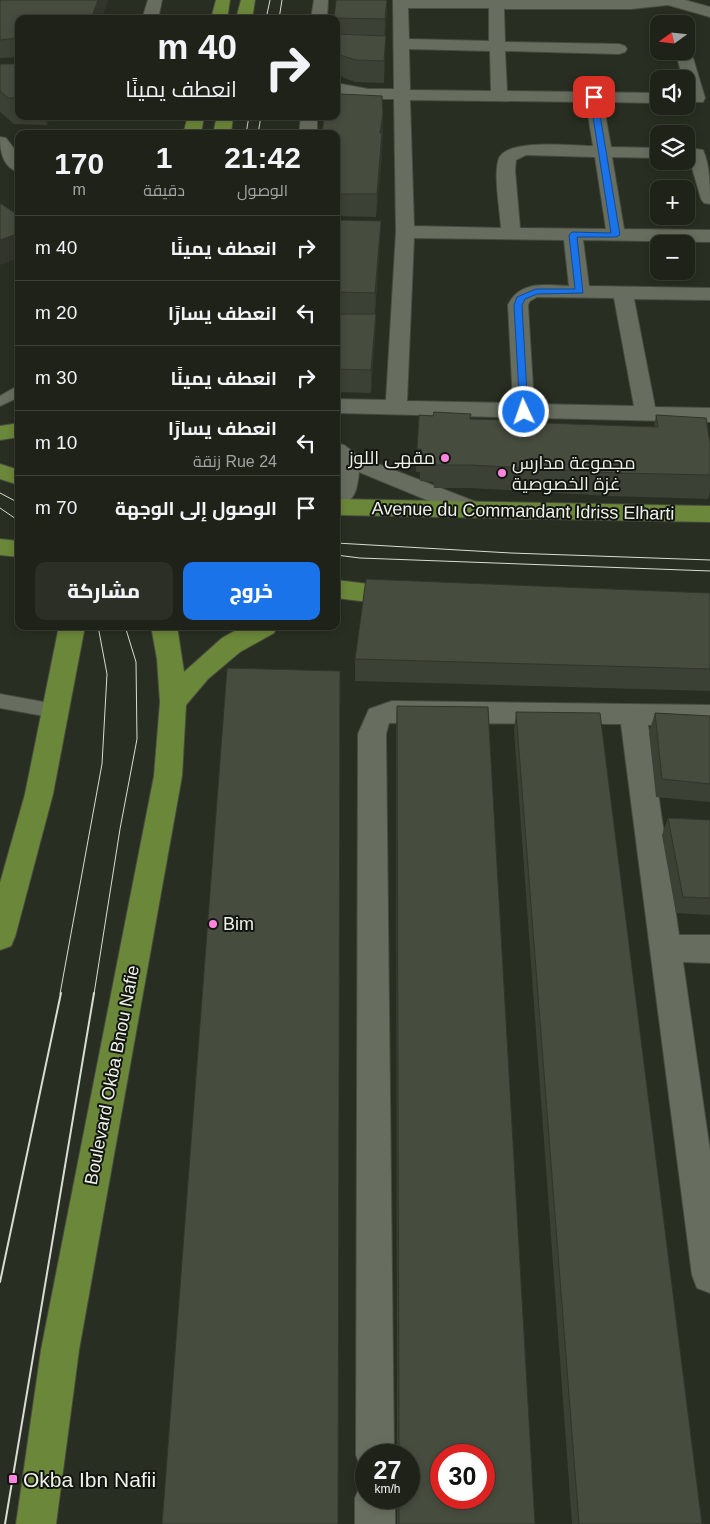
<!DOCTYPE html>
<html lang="ar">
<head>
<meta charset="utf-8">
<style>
  body { margin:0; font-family:Arial,Cairo,sans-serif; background:#2b2f26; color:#f1f3f6; direction:rtl; height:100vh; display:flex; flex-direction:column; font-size:19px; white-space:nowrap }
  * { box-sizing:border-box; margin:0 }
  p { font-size:16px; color:#a1a4a2 }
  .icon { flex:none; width:28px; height:28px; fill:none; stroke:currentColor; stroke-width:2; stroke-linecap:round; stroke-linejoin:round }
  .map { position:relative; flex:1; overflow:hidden; direction:ltr }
  .details { position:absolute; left:15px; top:130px; width:325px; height:500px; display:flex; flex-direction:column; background:#1e2219; border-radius:10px; box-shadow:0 2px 8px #0003,0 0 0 1px #3c3f38; direction:rtl }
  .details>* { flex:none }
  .top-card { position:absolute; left:15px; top:15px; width:325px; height:105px; border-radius:10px; box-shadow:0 2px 8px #0003,0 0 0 1px #3c3f38; direction:rtl; background:#1e2219; color:#f1f3f6; overflow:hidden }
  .needle { width:32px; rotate:255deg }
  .fabs { position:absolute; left:650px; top:15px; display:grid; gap:10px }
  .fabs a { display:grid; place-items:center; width:45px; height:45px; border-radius:10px; background:#1e2219; box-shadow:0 2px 8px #0003,0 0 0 1px #3c3f38; font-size:25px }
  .speed { position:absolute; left:355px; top:1444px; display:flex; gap:10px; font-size:25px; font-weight:700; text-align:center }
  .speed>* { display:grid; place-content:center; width:65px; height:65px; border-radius:50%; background:#1e2219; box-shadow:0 2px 8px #0003,0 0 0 1px #3c3f38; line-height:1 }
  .speed small { font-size:12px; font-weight:400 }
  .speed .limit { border:8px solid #d22; background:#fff; color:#111 }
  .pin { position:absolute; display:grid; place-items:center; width:42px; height:42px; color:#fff; margin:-21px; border-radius:10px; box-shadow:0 2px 8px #0006 }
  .me { position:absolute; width:55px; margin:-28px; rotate:357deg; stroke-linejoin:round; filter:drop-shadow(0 0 4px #0008) }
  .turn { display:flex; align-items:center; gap:18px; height:105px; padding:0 20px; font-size:22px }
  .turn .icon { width:65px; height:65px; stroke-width:2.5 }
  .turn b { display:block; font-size:35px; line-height:42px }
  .eta { display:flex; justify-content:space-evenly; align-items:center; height:85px; text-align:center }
  .eta b { font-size:30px; font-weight:800; line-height:35px }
  .button { display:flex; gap:10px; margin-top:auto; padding:10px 20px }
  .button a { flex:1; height:58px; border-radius:10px; background:#1a73e8; color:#fff; font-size:20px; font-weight:800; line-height:58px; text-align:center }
  .button a+a { background:#2b2f26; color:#f1f3f6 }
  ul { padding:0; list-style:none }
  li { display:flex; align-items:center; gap:15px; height:65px; padding:0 20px; border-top:1px solid #3c3f38 }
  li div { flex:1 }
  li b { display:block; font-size:19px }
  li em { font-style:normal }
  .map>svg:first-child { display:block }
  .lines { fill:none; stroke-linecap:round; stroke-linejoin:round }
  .lane-casing { stroke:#464b40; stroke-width:2 }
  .street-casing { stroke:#464b40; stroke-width:2 }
  .primary-casing { stroke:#464b40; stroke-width:2 }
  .lane { fill:#676e5f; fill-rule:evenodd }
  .street { fill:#676e5f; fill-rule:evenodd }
  .primary { fill:#6b8739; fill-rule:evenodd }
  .tram-far1 { stroke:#d8dcd3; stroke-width:1 }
  .tram { stroke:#d8dcd3; stroke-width:2 }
  .wall { fill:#3c4135 }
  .shaded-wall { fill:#31352b }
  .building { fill:#464c3e; stroke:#31352b; fill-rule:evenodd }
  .route { fill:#1a73e8; stroke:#114b97 }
  .poi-dot { fill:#ff85df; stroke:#131510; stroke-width:2 }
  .labels { text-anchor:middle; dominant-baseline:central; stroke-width:4; stroke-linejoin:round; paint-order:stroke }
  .poi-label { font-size:18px; fill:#eef2e9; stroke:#131510; text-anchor:start }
  .street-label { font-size:18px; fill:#eef2e9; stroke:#131510 }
  .near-poi-label { font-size:21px; fill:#eef2e9; stroke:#131510; text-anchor:start }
</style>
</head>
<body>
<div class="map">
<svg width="710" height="1524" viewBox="0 0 710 1524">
  <rect width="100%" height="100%" fill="#282e21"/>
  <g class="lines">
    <defs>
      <path id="lane" d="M19 385V397L0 406V396Z
        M0 694 55 704 61 706 64 711 61 716 55 718 0 708Z"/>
      <path id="street" d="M148 0H162L158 19H142Z
        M314 0H328L327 19H311Z
        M393 0H685L710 7V17L668 5 631 9H504L505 42 619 44 625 46 627 49 625 52 619 54 505 51 507 91 659 93V103L603 102 611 147 659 148V158L612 157 624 229 710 230V242L583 240 589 286 710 288V300L634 299 655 407 710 408V422L336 413V399L386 400 396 232 394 99H368L336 93V83L368 89H394ZM408 8H489V41L409 39ZM409 49 490 51 491 91 410 90ZM410 100 586 102 593 146C574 146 508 138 499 158 493 173 500 210 501 228L414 226ZM526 155 595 157 606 229 520 228 515 170 516 160ZM414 238 564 240 569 286C546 285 520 280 508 305L513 403 407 401ZM537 297 614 298 634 406 534 404 528 305 530 301Z
        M686 47 691 51 705 98 703 102H691L686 90V79H683L675 51H686Z
        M301 116H317V134H299Z
        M0 137 6 138 19 155V172C3 168 0 151 0 137Z
        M697 149 703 150C710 165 710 187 710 204L704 203 701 199 688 154 691 150Z
        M336 443 344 445 356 454 381 465 479 503 483 509 479 515 471 517 463 515 359 472C357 490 356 501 336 507Z
        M392 701 710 705V725H648L679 935H710V963L683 962 710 1151V1293L697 1288 692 1275 621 724 389 723 386 734 394 1455H366V1471L361 1469 356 1455 358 734 369 709Z
        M366 1482V1498H395V1524H355V1498L361 1484Z"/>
      <path id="primary" d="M216 0H230L227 19H211Z
        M241 0H255L252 19H236Z
        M188 116H204L201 134H183Z
        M217 116H233L231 134H213Z
        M19 423V437L0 440V426Z
        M0 464 19 470V485L0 479Z
        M336 499 710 506V522L336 515Z
        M0 539 19 541V557L0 555Z
        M336 580 401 588 410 591 413 597 410 603 401 606 336 598Z
        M59 626H85L53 794 15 937 11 946 0 950V883L25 794Z
        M151 626H177L184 672 222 638 244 626H277L274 633 240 652 208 679 186 705 182 776 79 1350 56 1524H16L41 1350 154 776 160 702 157 659Z"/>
    </defs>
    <use href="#lane" class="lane-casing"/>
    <use href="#street" class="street-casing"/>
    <use href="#primary" class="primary-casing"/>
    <use href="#lane" class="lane"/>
    <use href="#street" class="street"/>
    <use href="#primary" class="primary"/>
    <path class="tram-far1" d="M266 19 270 0
      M279 19 282 0
      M246 134 249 116
      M258 134 261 116
      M0 493 19 503
      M0 508 19 521
      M336 543 511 553 710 560
      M336 555 360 558 710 571
      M60 994 102 764 107 674 98 626
      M94 994 120 829 137 739 136 662 125 626"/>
    <path class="tram" d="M0 1282 61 993
      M5 1524 94 993"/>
  </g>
  <path class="wall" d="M0 0H108L101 19H19V57L0 58Z
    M387 10 385 36V57L384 83 356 82 344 78 336 72V19H334V18Z
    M0 64H19V116H50L47 125 14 124 0 112Z
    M383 114 382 155 376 217 336 216V134Z
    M87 116H136L135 118H88Z
    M336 220 381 221 380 243 375 314H376L375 337 371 393 336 392Z
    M656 415 710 443V492L708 499 611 496 469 488H434L433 482 420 481V472H416L417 449 470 419 515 422 654 427Z
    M710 593V691L355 681V659Z
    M397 706 535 1524H397V1498H409V1455H397L396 732Z
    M516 712 702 1524H572L514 730Z
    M655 713 710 716V802L656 797 649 732Z
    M668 818 710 820V915L676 913 662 835Z"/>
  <path class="shaded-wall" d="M98 0H108L101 19H91Z
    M387 0V10L384 40 385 19Z
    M386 36 385 57 384 83V61Z
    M19 38V50L16 39Z
    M383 114 382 155 376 217 380 133Z
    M46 116H50L47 125Z
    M381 221 380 243 374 316 375 293Z
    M19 233V258L0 265V240Z
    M376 314 375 337 371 393V370Z"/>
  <path class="building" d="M0 0H98L91 19H19V38L0 40Z
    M336 0H387L385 19 334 18Z
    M338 34 386 36 384 61 356 60 343 56 336 51V41Z
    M0 64H19V98H8L0 91Z
    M340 94 382 96 383 114 380 133H382L377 194H336V134H322L324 116H336V99Z
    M0 203 19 216V233L0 240Z
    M336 220 381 221 375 293 336 292Z
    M336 314H376L371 370 336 369Z
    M434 412 471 414 470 419 515 420V422L658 427 656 415 706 418 710 443V475L616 473 471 465H436L434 459 421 458V449H417L419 415 433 416Z
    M366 579 710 593V669L355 659Z
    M227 668 340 671 338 1524H162Z
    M397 706 488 707 535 1524H399V1498H409V1455H399ZM441 1455H484V1498H441Z
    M516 712 600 713 702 1524H579Z
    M655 713 710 716V784L662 779Z
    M668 818 710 820V898L683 897Z"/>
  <path class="route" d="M594 95 597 97 620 235 616 237H577L583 293 537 294 525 299 522 305 528 412 524 414 520 412 514 305 517 297 536 289H575L569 235 572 232 611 233 590 97Z"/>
  <g class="poi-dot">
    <circle cx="445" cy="458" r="5"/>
    <circle cx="502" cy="473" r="5"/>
    <circle cx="213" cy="924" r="5"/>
    <rect x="8" y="1474" width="10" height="10" rx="2.5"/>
  </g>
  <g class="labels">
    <g class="poi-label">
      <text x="435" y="458" text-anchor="end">مقهى اللوز</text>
      <text x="512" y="463">مجموعة مدارس<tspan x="512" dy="21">غزة الخصوصية</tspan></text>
      <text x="223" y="924">Bim</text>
    </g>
    <g class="street-label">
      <text transform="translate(523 511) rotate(1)">Avenue du Commandant Idriss Elharti</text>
      <text transform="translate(112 1075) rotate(-79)">Boulevard Okba Bnou Nafie</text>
    </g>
    <g class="near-poi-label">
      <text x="23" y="1479">Okba Ibn Nafii</text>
    </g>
  </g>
</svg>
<div class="fabs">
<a><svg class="needle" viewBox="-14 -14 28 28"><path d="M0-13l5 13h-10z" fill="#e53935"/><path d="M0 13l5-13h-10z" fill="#a1a4a2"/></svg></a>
<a><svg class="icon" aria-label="sound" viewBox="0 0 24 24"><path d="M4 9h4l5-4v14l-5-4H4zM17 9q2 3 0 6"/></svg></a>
<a><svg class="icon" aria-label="layers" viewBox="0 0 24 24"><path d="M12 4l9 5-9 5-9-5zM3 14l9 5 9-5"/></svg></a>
<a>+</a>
<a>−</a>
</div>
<div class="speed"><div>27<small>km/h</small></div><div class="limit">30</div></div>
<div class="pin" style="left:594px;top:97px;background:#d93025"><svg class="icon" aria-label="arrive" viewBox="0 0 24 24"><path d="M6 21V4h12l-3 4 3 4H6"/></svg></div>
<svg class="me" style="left:524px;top:412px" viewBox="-20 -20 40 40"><circle r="17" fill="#1a73e8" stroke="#fff" stroke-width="3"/><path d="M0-11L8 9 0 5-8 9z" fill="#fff"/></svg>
<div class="top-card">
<div class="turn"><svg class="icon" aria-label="right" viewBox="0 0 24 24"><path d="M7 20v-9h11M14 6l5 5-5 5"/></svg><div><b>40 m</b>انعطف يمينًا</div></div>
</div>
<section class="details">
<div class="eta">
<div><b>21:42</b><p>الوصول</p></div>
<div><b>1</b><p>دقيقة</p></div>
<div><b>170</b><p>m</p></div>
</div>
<ul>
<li><svg class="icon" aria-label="right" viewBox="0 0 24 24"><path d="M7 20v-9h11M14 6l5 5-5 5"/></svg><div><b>انعطف يمينًا</b></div><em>40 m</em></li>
<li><svg class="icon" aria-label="left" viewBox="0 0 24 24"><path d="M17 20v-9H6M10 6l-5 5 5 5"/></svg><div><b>انعطف يسارًا</b></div><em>20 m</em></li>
<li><svg class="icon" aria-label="right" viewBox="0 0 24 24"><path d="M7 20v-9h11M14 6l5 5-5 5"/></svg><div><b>انعطف يمينًا</b></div><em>30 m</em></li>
<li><svg class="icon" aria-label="left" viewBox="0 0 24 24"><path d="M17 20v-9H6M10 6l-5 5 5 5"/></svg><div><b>انعطف يسارًا</b><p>Rue 24 زنقة</p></div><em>10 m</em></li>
<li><svg class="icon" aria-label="arrive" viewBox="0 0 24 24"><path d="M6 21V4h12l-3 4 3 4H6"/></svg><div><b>الوصول إلى الوجهة</b></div><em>70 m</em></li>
</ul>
<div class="button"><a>خروج</a><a>مشاركة</a></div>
</section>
</div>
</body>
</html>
